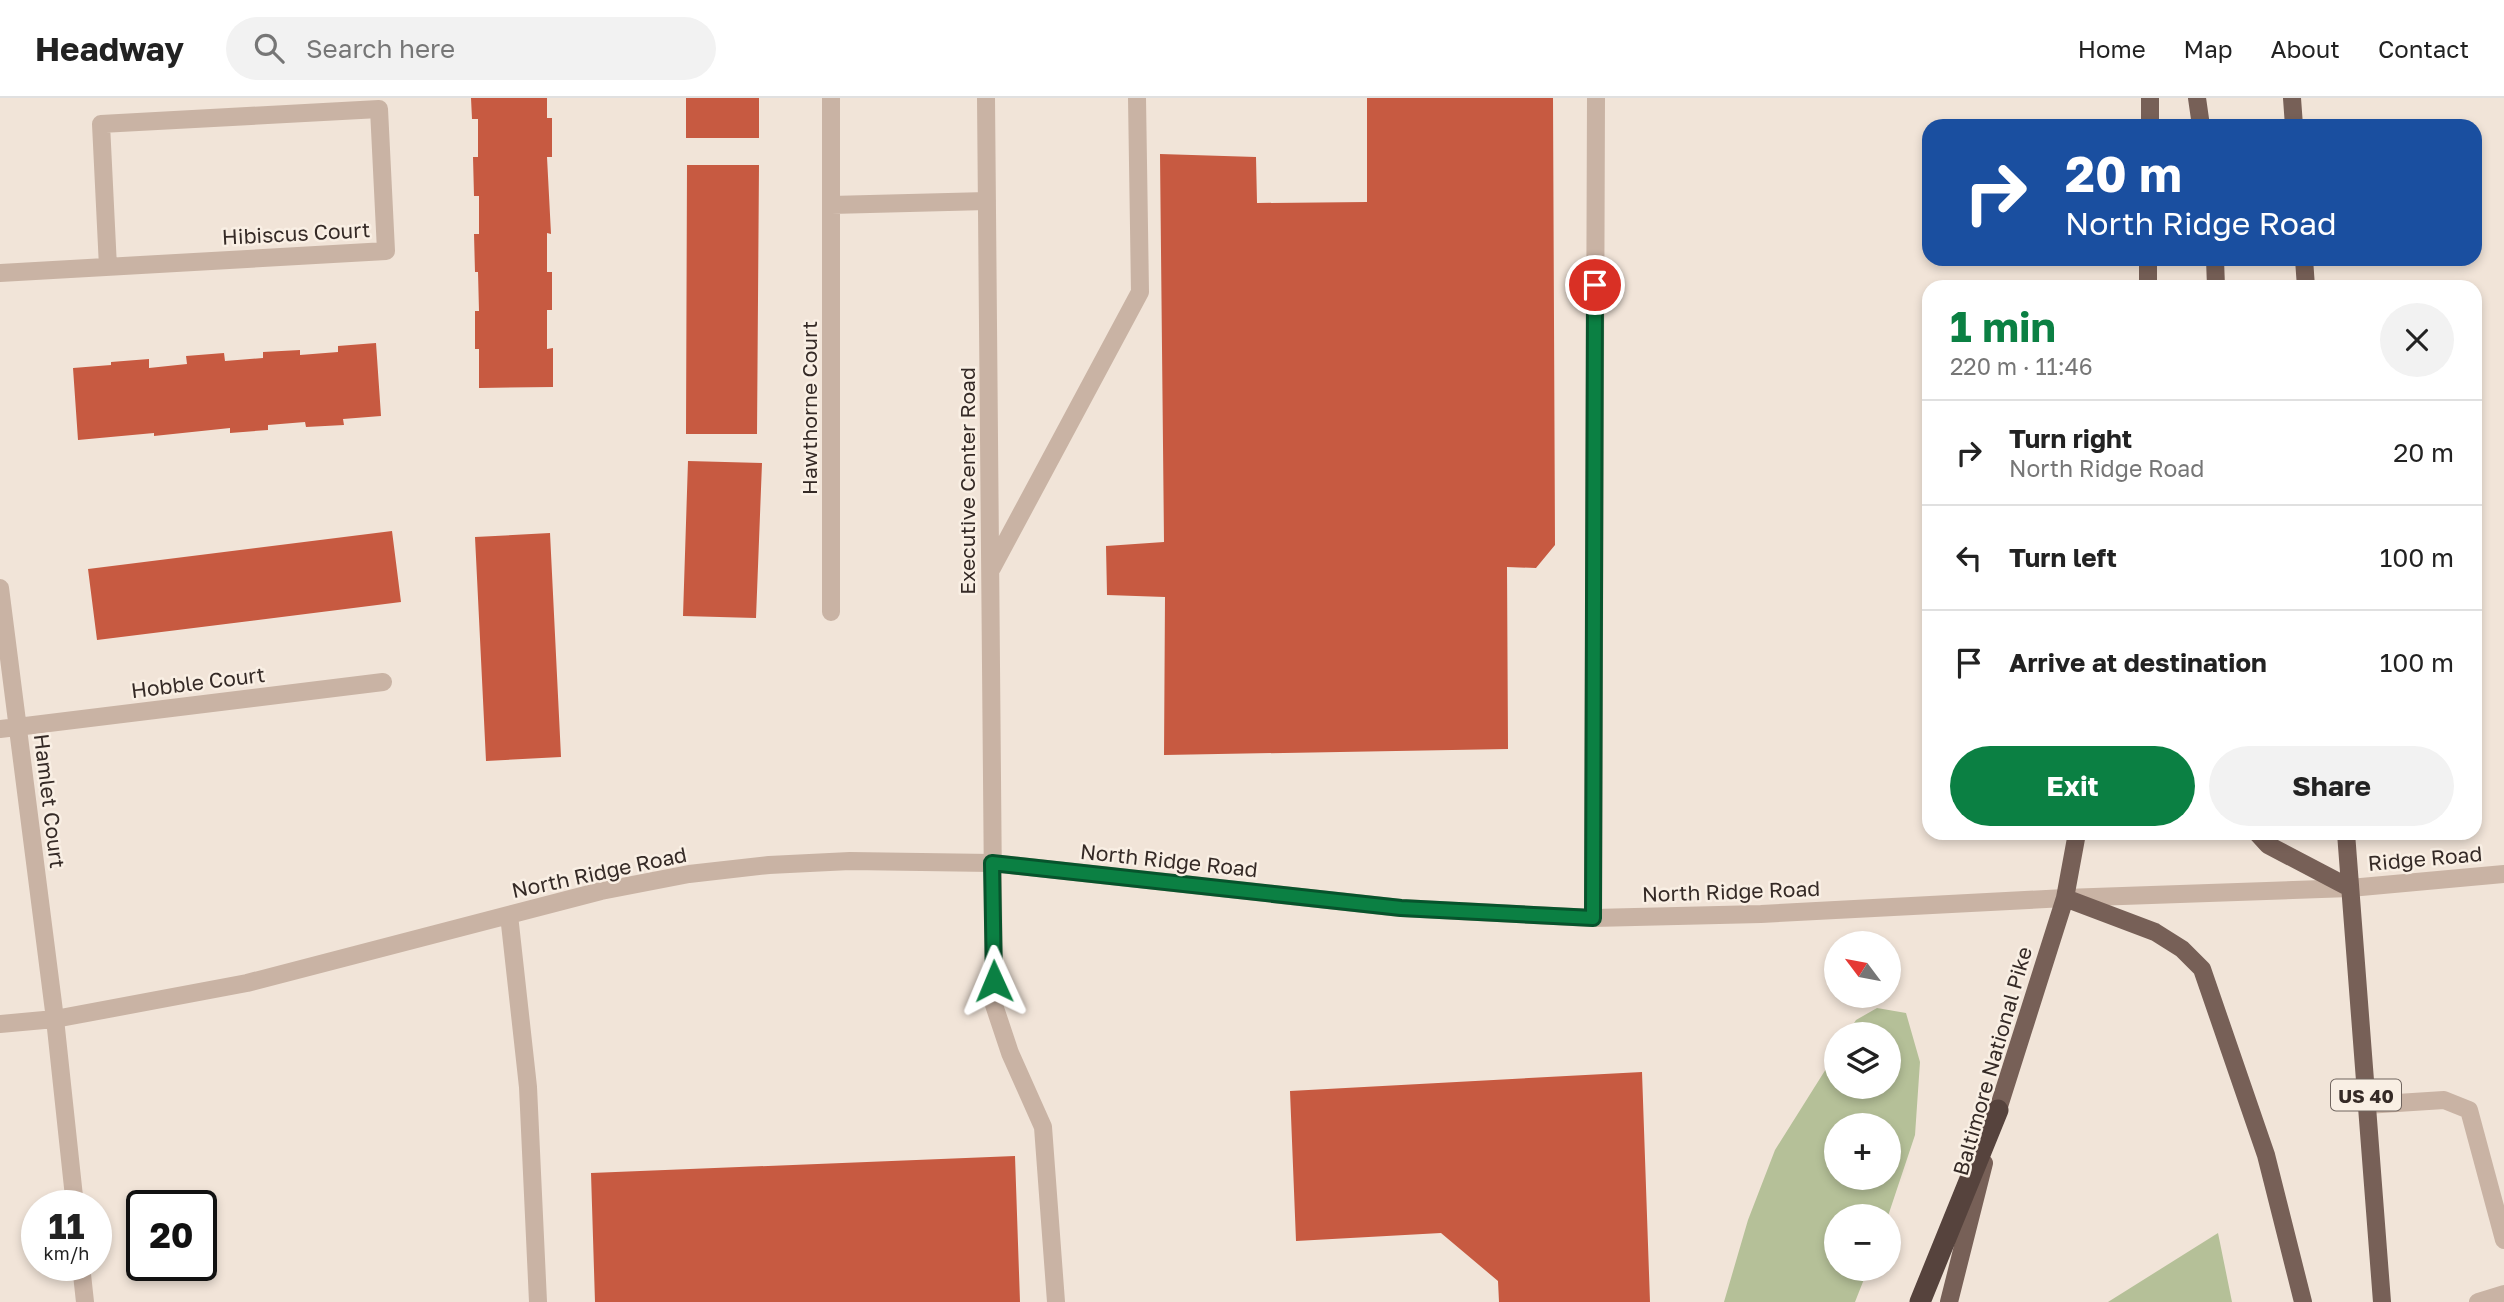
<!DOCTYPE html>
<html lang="en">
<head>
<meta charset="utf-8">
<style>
  body { margin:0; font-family:"Golos Text",sans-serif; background:#f2f2f2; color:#222; height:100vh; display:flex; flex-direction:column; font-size:26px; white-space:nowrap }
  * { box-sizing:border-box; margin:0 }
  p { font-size:23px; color:#767676 }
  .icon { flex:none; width:38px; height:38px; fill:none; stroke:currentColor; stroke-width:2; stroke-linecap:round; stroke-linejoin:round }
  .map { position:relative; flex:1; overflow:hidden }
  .panel { position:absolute; left:1922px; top:182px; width:560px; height:560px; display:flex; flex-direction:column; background:#fff; border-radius:21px; box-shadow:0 4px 10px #0003 }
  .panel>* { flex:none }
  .top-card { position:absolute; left:1922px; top:21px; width:560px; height:147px; border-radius:21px; box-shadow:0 4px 10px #0003; background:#1a4fa0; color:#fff; overflow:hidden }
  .needle { width:46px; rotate:302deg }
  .fabs { position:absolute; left:1824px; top:833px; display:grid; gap:14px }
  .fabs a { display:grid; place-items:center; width:77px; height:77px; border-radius:50%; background:#fff; box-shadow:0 4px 10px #0003; font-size:35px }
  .speed { position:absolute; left:21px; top:1092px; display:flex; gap:14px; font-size:35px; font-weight:700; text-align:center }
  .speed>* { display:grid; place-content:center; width:91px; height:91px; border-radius:50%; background:#fff; box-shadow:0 4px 10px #0003; line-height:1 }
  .speed small { font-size:18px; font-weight:400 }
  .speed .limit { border:4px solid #111; border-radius:10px; background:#fff; color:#111 }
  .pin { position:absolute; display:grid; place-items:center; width:60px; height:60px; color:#fff; margin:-30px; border:4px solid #fff; border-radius:50%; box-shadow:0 2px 7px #0007 }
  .me { position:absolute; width:77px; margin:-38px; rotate:359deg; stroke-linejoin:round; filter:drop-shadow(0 0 5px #0008) }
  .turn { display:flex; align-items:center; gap:24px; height:147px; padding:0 28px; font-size:32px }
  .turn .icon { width:91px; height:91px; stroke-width:2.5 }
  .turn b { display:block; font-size:49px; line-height:60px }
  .round { display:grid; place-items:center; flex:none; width:74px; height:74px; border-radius:37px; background:#f2f2f2 }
  .headline { display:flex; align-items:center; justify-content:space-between; height:119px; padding:0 28px }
  h1 { font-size:42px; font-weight:700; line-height:52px; color:#0b8043 }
  .primary-button { display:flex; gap:14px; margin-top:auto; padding:14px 28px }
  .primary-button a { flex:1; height:80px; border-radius:42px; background:#0b8043; color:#fff; font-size:28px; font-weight:700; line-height:80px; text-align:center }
  .primary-button a+a { background:#f2f2f2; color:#222 }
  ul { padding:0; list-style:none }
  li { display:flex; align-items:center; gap:21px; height:105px; padding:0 28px; border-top:2px solid #e0e0e0 }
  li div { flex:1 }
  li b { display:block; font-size:26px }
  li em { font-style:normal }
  header { display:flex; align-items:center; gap:42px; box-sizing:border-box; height:98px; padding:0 35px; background:#fff; border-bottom:2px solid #e0e0e0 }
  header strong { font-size:33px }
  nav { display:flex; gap:38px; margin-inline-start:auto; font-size:24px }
  .search { width:490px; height:63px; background:#f2f2f2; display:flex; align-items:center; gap:18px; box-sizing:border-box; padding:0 24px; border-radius:38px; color:#767676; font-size:26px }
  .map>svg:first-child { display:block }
  .green { fill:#b5c098; fill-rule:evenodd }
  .building { fill:#c75a41 }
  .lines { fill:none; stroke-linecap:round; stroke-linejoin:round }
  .minor { stroke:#c9b3a4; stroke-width:18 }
  .major { stroke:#776057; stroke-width:18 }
  .highway { stroke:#56433d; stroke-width:21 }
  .route-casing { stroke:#07532c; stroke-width:18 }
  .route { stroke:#0b8043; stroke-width:12 }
  .labels { text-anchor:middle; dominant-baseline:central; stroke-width:5; stroke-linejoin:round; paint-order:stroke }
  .shield { fill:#f9efe4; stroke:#70655f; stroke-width:2 }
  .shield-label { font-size:19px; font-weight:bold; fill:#352a26 }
  .street-label { font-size:21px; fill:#352a26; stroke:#f9efe4 }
</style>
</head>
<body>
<header>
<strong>Headway</strong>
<div class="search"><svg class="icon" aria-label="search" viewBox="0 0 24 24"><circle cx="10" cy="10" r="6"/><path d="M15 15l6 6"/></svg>Search here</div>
<nav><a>Home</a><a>Map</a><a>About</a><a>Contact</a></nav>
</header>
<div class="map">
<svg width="2504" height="1204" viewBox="0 0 2504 1204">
  <rect width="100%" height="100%" fill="#f1e4d8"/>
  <path class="green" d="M1877 910 1906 915 1920 964 1915 1037 1888 1118H1836V1171H1868L1855 1204H1724L1748 1122 1775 1052 1836 955V989H1888V936H1847L1856 922ZM1836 1027H1888V1080H1836Z
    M2218 1135 2232 1204H2108Z"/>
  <path class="building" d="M471 0H547V20H552V59H547L551 136 547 135V174H552V212H547V251L553 250V289L479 290V251H475V213H479L478 174H475L474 136H479V98H474L473 59H478V21H472Z
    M686 0H759V40H686Z
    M1367 0H1553L1555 447 1536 470 1507 469 1508 651 1164 657 1165 499 1107 497 1106 448 1164 444 1160 56 1256 59 1257 105 1367 104Z
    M687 67H759L757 336H686Z
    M376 245 381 318 343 321 344 327 306 329 305 324 268 327V332L230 335V330L154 338V335L78 342 73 270 111 267V264L149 261V270L187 266 186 258 224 255 225 263 263 260V254L300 252V257L338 254V248Z
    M688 363 762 365 756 520 683 518Z
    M392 433 401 504 97 542 88 471Z
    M550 435 561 659 486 663 475 439Z
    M1642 974 1650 1204H1499L1498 1183 1441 1135 1296 1143 1290 993Z
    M1015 1058 1020 1204H595L591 1075Z"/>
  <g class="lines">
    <path class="minor" d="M986 0 994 907 1010 955 1043 1029 1056 1204
      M831 107 987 103
      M0 175 386 153 379 11 101 26 108 169
      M992 470 1140 194 1137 0
      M0 490 55 921 75 1108
      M831 514V0
      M0 631 383 584
      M509 817 528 989 538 1204
      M1593 820 1596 0
      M0 926 55 921 247 885 601 793 689 776 769 767 850 763 992 765 1401 810 1593 820 1761 816 2065 800 2350 790 2504 776
      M2366 1007 2444 1002 2469 1012 2504 1142
      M81 1167 85 1204
      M2478 1204 2504 1196"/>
    <path class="major" d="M2150 0V28
      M2197 0 2201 28
      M2292 0 2294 28
      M2215 161 2216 189
      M2304 161 2306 189
      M2148 189V161
      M2257 735 2268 747 2350 790
      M2346 735 2382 1204
      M2065 800 2155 834 2182 851 2202 871 2266 1057 2303 1204
      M1994 1024 2065 800 2077 735
      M1949 1204 1984 1065"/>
    <path class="highway" d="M1920 1204 1998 1012"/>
  </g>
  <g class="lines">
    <defs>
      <path id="route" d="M994 883 992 765 1401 810 1593 820 1595 187"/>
    </defs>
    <use href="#route" class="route-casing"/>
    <use href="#route" class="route"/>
  </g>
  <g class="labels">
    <rect class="shield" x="2331" y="981.5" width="70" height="31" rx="5"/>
    <g class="shield-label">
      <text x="2366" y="997">US 40</text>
    </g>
    <g class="street-label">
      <text transform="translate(296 135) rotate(-3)">Hibiscus Court</text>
      <text transform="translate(809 310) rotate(-90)">Hawthorne Court</text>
      <text transform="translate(967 383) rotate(-90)">Executive Center Road</text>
      <text transform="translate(198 584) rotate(-7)">Hobble Court</text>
      <text transform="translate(50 703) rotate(83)">Hamlet Court</text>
      <text transform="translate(2425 760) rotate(-5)">Ridge Road</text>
      <text transform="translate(1169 762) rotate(6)">North Ridge Road</text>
      <text transform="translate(599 774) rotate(-12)">North Ridge Road</text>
      <text transform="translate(1731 793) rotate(-2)">North Ridge Road</text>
      <text transform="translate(1992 963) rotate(-74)">Baltimore National Pike</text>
    </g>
  </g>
</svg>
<div class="fabs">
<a><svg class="needle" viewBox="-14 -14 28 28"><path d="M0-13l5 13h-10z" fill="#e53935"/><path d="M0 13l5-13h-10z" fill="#767676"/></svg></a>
<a><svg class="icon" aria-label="layers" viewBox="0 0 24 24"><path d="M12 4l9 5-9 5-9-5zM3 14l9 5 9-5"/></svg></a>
<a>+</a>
<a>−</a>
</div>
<div class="speed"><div>11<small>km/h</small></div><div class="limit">20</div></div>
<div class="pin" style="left:1595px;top:187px;background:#d93025"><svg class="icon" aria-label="arrive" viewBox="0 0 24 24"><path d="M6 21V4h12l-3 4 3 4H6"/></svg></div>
<svg class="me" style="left:994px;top:883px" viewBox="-20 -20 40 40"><path d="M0-17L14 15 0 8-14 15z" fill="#0b8043" stroke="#fff" stroke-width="4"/></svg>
<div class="top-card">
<div class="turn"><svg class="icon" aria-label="right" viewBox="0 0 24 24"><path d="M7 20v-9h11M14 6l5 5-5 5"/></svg><div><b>20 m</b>North Ridge Road</div></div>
</div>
<section class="panel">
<div class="headline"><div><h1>1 min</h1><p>220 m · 11:46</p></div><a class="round"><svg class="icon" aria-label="close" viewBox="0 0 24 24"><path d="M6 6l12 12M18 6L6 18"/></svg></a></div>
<ul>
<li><svg class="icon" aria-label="right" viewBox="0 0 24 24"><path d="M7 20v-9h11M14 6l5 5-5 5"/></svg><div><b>Turn right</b><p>North Ridge Road</p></div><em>20 m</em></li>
<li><svg class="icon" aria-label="left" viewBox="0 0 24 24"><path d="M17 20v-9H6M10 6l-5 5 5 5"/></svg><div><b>Turn left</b></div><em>100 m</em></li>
<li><svg class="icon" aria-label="arrive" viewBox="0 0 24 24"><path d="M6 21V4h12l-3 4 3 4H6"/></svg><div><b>Arrive at destination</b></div><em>100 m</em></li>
</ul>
<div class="primary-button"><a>Exit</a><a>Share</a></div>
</section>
</div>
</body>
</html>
